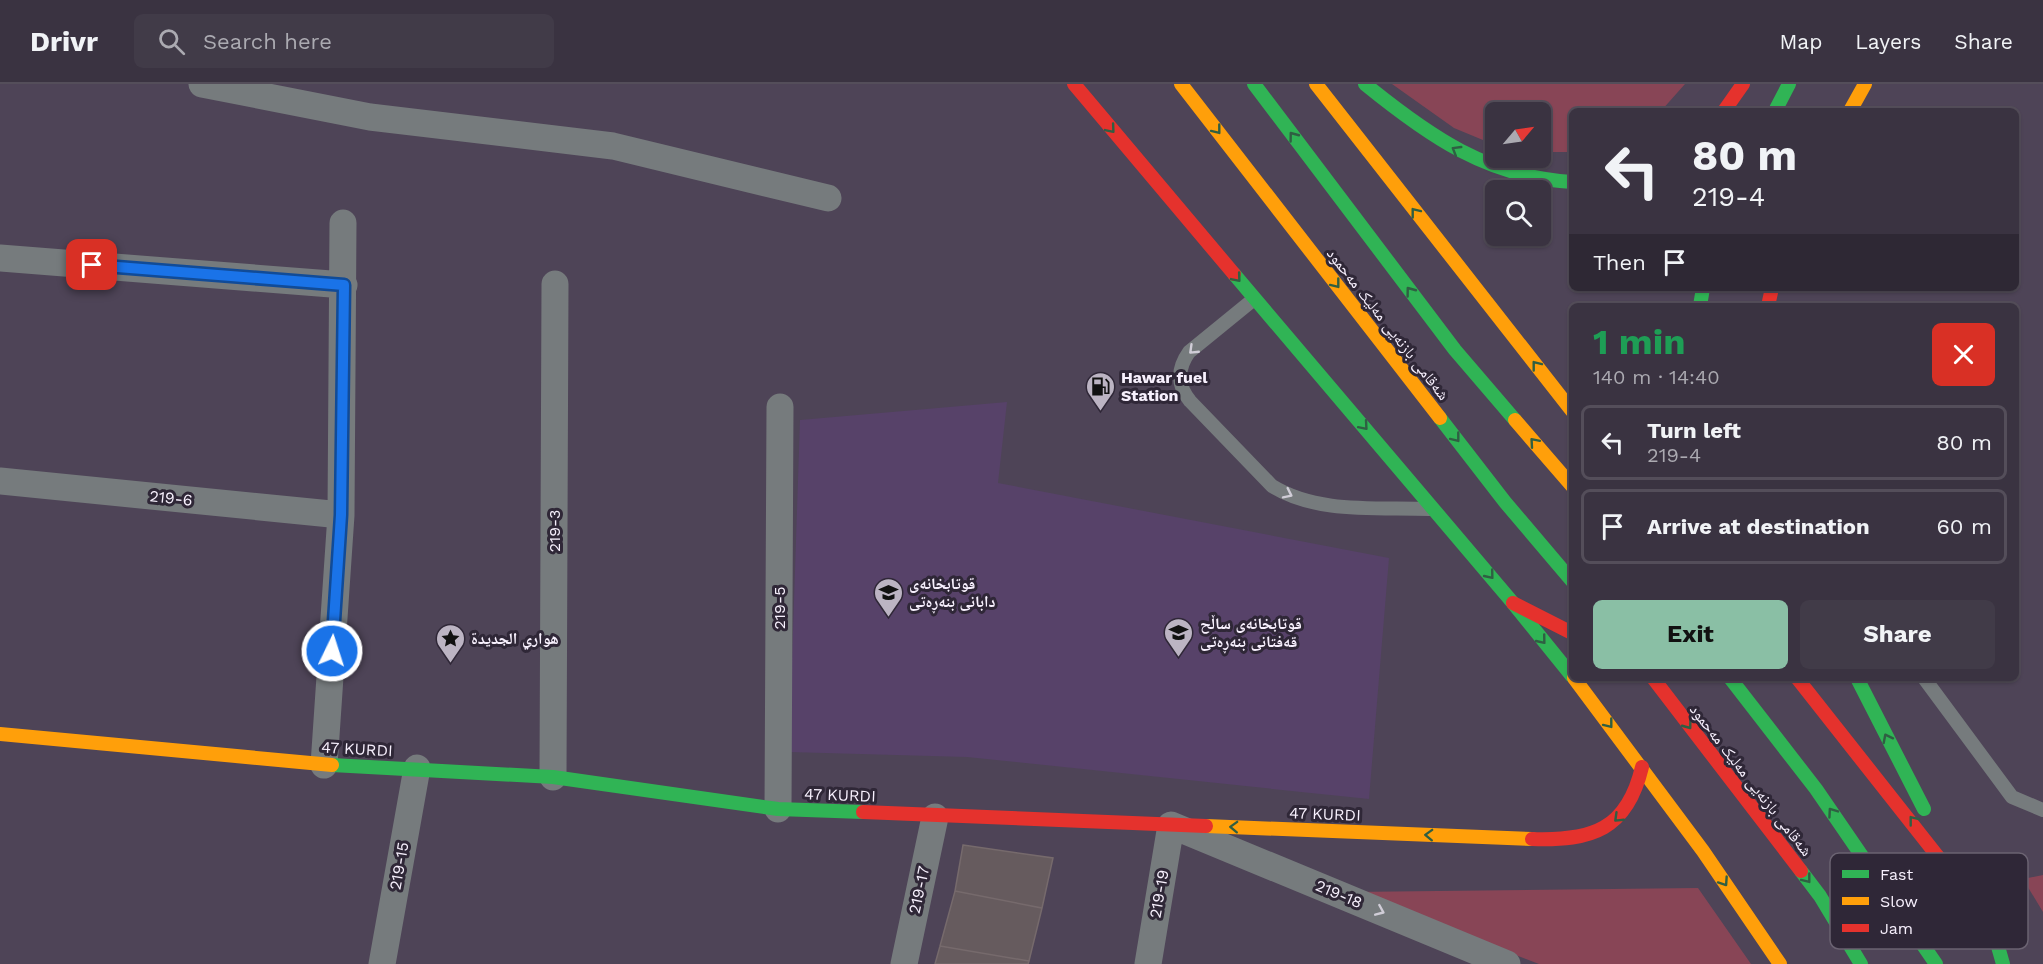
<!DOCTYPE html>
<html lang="en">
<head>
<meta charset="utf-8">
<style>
  body { margin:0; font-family:"Work Sans","Noto Naskh Arabic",sans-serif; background:#413b48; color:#f1f3f6; height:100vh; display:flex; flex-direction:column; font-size:22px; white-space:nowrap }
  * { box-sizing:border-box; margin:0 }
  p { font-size:20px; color:#abaab1 }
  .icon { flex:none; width:33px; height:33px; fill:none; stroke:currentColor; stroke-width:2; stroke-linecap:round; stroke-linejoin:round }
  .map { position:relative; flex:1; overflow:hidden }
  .sheet { position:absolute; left:1569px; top:219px; width:450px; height:378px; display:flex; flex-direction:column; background:#3a3341; border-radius:9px; box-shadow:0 2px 4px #0004,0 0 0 2px #544e5a }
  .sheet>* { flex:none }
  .hud { position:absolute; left:1569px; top:24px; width:450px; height:183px; border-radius:9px; box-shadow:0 2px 4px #0004,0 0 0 2px #544e5a; background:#3a3341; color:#f1f3f6; overflow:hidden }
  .needle { width:39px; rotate:61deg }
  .tools { position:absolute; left:1485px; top:18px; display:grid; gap:12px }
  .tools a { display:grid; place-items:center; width:66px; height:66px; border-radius:9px; background:#3a3341; box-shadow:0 2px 4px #0004,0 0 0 2px #544e5a; font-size:30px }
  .pin { position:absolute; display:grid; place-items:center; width:51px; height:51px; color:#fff; margin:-26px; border-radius:12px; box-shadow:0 3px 9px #0006 }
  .me { position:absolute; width:66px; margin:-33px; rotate:4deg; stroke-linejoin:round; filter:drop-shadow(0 0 4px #0008) }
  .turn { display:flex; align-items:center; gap:21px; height:126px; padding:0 24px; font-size:27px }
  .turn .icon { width:78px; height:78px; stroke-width:2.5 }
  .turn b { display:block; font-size:42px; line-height:51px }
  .then { display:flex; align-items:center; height:57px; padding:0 24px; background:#0003; gap:12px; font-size:22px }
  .round { display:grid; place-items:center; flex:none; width:63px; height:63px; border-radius:9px; background:#413b48 }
  .headline { display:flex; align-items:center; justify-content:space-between; height:102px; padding:0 24px }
  h1 { font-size:36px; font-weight:700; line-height:45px; color:#1e9e55 }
  .button { display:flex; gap:12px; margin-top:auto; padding:12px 24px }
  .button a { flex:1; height:69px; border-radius:9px; background:#8abfa5; color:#111; font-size:24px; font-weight:700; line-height:69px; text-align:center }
  .button a+a { background:#413b48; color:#f1f3f6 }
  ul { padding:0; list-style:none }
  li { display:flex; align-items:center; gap:18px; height:75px; margin:0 12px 9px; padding:0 12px; border:3px solid #544e5a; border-radius:9px }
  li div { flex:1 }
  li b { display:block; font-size:22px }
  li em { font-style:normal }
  header { display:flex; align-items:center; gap:36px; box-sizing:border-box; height:84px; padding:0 30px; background:#3a3341; border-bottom:2px solid #544e5a }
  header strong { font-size:28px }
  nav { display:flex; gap:33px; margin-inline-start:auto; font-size:21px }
  .search { width:420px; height:54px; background:#413b48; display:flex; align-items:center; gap:15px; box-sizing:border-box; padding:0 21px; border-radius:9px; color:#abaab1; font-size:22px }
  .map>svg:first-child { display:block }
  .built { fill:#574269 }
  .green { fill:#884556 }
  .building { fill:#665b5e; stroke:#766a6c; stroke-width:1.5 }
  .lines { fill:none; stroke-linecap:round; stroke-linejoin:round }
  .lane { stroke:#767b7d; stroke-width:14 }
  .street { stroke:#767b7d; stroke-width:27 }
  .fast { stroke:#30b455; stroke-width:14 }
  .slow { stroke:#ff9f0a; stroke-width:14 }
  .jam { stroke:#e5322d; stroke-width:14 }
  .oneway { stroke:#2f5f43 }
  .oneway2 { stroke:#d0cdd7 }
  .route-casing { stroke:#114b97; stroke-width:15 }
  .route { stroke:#1a73e8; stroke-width:10 }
  .labels { text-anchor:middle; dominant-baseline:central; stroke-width:6; stroke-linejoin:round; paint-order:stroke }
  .street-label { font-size:16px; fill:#f7f0fd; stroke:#2f2737 }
  .poi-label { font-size:16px; font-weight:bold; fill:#f7f0fd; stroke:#2f2737; text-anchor:start }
  .key { fill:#2f2737; stroke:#6b6372; stroke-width:1.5 }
  .key-label { font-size:16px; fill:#f7f0fd }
</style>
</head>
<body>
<header>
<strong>Drivr</strong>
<div class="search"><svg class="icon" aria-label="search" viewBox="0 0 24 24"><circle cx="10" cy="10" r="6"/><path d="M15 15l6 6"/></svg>Search here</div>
<nav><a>Map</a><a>Layers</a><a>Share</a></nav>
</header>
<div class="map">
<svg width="2043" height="880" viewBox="0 0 2043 880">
  <rect width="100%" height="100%" fill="#4e4457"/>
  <path class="built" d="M1007 318 998 399 1389 474 1369 715 967 673 789 668 800 336Z"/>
  <path class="green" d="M1392 0H1685L1661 27H1572V68H1541L1540 28H1496L1495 61 1454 44Z
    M2043 791V828L2023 795Z
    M1698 804 1751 880H1539L1350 808Z"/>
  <path class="building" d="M963 761 1053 774 1042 824 955 807Z
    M955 807 1042 824 1029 877 940 862Z
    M940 862 1029 877 1028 880H935Z"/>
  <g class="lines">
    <path class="lane" d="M1254 215 1189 268C1177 285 1177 301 1190 317L1272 402C1317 430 1377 423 1429 425
      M1924 594 2012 713 2043 726"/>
    <path class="street" d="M202 0 370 33 613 62 828 114
      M0 174 344 201
      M0 397 341 431
      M324 681 341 431 343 139
      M553 693 555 200
      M778 725 780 323
      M382 880 417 684
      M904 880 935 733
      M1148 880 1171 741 1507 880"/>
    <path class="fast" d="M1254 0 1455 266 1515 336
      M1365 0C1429 52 1487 93 1572 98
      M1775 27 1789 0
      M1234 190 1513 519
      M1700 222 1703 204
      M1440 334 1505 418 1572 497
      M1513 519 1572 592
      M1730 594 1816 705 1936 880
      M1857 594 1924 725
      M332 681 553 693 778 725 863 728
      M1939 774 1995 852
      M1801 787 1820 812 1861 880
      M1995 852 2003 880"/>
    <path class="slow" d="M1181 0 1440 334
      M1316 0 1572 327
      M1850 27 1865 0
      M1515 336 1572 402
      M1574 594 1703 767 1780 880
      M0 650 332 681
      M1206 742 1532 755"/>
    <path class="jam" d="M1074 0 1234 190
      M1724 27 1743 0
      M1768 222 1772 204
      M1513 519 1572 549
      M1653 594 1801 787
      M1797 594 1939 774
      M863 728 1206 742
      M1532 755C1592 757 1627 746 1642 683"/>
  </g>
  <defs><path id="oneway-chevron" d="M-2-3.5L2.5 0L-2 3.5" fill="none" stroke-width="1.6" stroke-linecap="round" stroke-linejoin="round" transform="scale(1.5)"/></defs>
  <g class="oneway">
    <use href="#oneway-chevron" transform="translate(1111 45) rotate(50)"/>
    <use href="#oneway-chevron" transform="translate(1217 46) rotate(52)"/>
    <use href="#oneway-chevron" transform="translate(1293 52) rotate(-127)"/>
    <use href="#oneway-chevron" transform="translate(1456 66) rotate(-149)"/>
    <use href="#oneway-chevron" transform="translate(1415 128) rotate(-128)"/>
    <use href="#oneway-chevron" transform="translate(1237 194) rotate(50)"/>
    <use href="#oneway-chevron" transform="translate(1336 200) rotate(52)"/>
    <use href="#oneway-chevron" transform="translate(1410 207) rotate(-127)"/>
    <use href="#oneway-chevron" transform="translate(1536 281) rotate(-128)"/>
    <use href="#oneway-chevron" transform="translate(1364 342) rotate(49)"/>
    <use href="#oneway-chevron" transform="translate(1456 354) rotate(52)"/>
    <use href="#oneway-chevron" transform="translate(1534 358) rotate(-131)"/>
    <use href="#oneway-chevron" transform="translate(1490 491) rotate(51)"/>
    <use href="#oneway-chevron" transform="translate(1542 556) rotate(51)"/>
    <use href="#oneway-chevron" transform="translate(1609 640) rotate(52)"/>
    <use href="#oneway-chevron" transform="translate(1688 641) rotate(53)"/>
    <use href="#oneway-chevron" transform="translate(1887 654) rotate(-117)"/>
    <use href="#oneway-chevron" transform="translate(1832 728) rotate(-125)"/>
    <use href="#oneway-chevron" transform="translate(1618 734) rotate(136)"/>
    <use href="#oneway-chevron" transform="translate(1913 736) rotate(-128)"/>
    <use href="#oneway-chevron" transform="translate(1234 743) rotate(-178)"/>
    <use href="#oneway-chevron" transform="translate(1429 751) rotate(-178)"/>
    <use href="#oneway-chevron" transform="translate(1807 795) rotate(52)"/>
    <use href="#oneway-chevron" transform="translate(1724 798) rotate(56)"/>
  </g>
  <g class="oneway2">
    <use href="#oneway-chevron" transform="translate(1193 266) rotate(136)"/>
    <use href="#oneway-chevron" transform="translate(1288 410) rotate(26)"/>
    <use href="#oneway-chevron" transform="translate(1380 827) rotate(23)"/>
  </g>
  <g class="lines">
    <defs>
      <path id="route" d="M92 181 344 201 341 431 332 567"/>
    </defs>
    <use href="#route" class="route-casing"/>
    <use href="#route" class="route"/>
  </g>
  <defs>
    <symbol id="fuel-pin" viewBox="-11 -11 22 30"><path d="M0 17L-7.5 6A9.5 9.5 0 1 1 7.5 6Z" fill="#bcb4c3" stroke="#2f2737"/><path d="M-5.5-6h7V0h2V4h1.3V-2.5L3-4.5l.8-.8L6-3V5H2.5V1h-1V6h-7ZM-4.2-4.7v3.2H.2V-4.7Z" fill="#111"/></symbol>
    <symbol id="school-pin" viewBox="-11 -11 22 30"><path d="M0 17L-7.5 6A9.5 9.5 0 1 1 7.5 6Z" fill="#bcb4c3" stroke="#2f2737"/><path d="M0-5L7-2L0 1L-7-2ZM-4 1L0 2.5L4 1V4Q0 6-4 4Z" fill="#111"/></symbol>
    <symbol id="sight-pin" viewBox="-11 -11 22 30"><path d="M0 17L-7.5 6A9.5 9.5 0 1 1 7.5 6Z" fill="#bcb4c3" stroke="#2f2737"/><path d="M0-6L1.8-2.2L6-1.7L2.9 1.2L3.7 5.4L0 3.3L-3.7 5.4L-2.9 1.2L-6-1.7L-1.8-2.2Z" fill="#111"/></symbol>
  </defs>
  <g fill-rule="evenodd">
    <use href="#fuel-pin" x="1084" y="286" width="33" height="45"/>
    <use href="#school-pin" x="872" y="492" width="33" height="45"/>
    <use href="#school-pin" x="1162" y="532" width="33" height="45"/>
    <use href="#sight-pin" x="434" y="538" width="33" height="45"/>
  </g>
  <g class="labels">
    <g class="street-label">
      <text transform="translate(1388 240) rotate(52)">شەقامی بازنەیی مەلیک مەحمود</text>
      <text transform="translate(171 414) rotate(6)">219-6</text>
      <text transform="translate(554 447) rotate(-90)">219-3</text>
      <text transform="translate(779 524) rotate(-90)">219-5</text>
      <text transform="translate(357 665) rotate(3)">47 KURDI</text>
      <text transform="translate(1751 696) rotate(52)">شەقامی بازنەیی مەلیک مەحمود</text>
      <text transform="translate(840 711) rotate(2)">47 KURDI</text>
      <text transform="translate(1325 730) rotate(2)">47 KURDI</text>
      <text transform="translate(399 782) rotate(-80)">219-15</text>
      <text transform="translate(919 806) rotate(-78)">219-17</text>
      <text transform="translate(1159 810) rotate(-80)">219-19</text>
      <text transform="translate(1339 810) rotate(23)">219-18</text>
    </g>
    <g class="poi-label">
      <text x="1121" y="293">Hawar fuel<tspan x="1121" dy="18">Station</tspan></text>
      <text x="909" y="499">قوتابخانەی<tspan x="909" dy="18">دابانی بنەڕەتی</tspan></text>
      <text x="1200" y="539">قوتابخانەی ساڵح<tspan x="1200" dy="18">قەفتانی بنەڕەتی</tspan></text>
      <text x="471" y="554">هواري الجديدة</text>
    </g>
  </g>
  <rect x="1830" y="769" width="198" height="96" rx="9" class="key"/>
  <rect x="1842" y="786" width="27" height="8" fill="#30b455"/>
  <rect x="1842" y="813" width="27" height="8" fill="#ff9f0a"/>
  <rect x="1842" y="840" width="27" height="8" fill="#e5322d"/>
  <g class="key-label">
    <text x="1880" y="796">Fast</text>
    <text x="1880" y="823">Slow</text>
    <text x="1880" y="850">Jam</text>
  </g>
</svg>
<div class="tools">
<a><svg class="needle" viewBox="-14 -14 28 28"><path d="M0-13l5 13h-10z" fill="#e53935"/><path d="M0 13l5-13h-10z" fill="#abaab1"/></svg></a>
<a><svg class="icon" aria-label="search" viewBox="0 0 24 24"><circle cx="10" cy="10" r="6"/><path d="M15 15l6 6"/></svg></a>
</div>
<div class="pin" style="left:92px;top:181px;background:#d93025"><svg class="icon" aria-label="arrive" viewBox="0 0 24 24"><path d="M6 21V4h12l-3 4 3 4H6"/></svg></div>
<svg class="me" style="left:332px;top:567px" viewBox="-20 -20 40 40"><circle r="17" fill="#1a73e8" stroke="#fff" stroke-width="3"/><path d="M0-11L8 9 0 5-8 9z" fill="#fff"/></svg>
<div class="hud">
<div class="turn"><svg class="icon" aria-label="left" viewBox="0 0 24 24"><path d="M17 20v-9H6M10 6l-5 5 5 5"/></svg><div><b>80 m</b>219-4</div></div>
<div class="then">Then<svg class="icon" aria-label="arrive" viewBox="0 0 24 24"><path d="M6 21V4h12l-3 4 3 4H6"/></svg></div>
</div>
<section class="sheet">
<div class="headline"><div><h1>1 min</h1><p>140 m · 14:40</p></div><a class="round" style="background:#d93025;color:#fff"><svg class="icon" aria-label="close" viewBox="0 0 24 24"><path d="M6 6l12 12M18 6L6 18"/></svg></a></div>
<ul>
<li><svg class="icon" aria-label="left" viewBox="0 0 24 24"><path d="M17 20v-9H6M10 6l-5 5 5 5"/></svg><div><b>Turn left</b><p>219-4</p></div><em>80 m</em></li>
<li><svg class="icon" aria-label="arrive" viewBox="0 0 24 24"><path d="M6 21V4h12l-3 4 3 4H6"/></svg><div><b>Arrive at destination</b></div><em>60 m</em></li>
</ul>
<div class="button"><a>Exit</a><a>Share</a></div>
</section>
</div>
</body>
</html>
